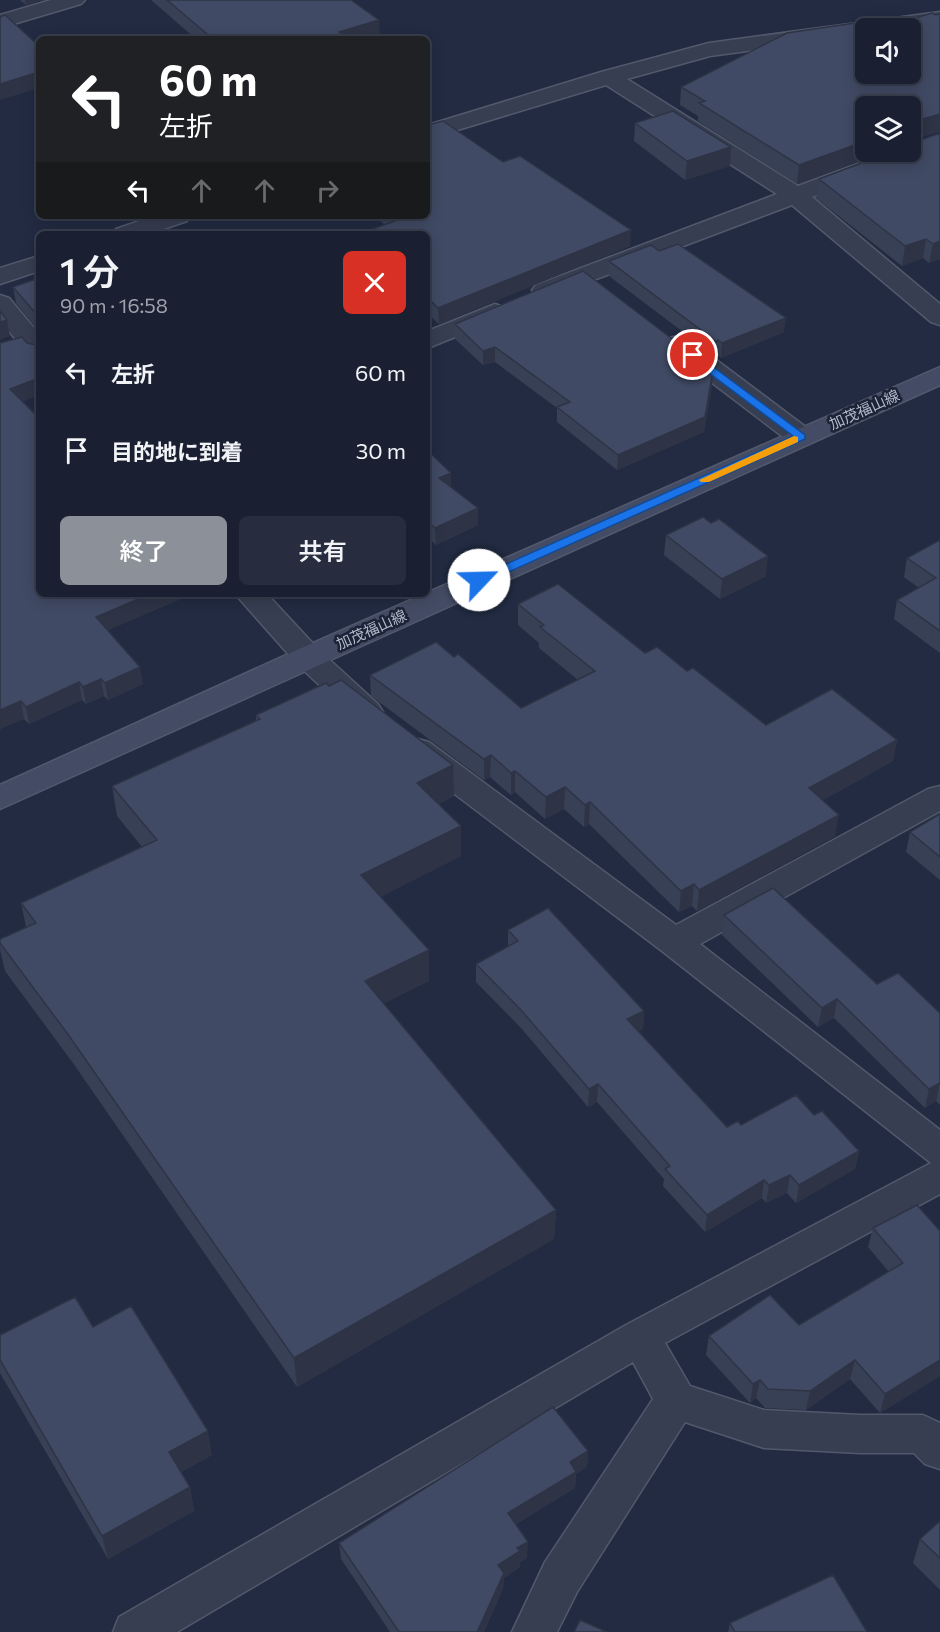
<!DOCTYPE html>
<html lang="ja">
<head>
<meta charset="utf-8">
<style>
  body { margin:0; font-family:Commissioner,"Noto Sans JP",sans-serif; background:#272d3e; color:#f1f3f6; height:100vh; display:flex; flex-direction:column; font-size:22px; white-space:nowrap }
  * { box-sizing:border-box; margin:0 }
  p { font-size:20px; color:#9fa3ac }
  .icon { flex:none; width:33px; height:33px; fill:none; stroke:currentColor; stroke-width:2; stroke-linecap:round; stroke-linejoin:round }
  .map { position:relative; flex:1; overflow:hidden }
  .panel { position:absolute; left:36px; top:231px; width:394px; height:366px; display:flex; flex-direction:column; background:#1a2032; border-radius:9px; box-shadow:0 3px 15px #0003,0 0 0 2px #383e4d }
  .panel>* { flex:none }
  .hud { position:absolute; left:36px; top:36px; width:394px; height:183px; border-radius:9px; box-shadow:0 3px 15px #0003,0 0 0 2px #383e4d; background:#202124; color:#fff; overflow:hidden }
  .fabs { position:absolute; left:855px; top:18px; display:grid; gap:12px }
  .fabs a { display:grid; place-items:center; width:66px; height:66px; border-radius:9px; background:#1a2032; box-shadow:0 3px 15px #0003,0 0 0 2px #383e4d; font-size:30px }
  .pin { position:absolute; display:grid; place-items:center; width:51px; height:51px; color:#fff; margin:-26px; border:3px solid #fff; border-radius:50%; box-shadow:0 2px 6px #0007 }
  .me { position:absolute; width:66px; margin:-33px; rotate:66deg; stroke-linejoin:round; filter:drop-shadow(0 0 4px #0008) }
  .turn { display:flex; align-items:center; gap:21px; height:126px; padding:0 24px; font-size:27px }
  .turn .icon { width:78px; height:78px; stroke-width:2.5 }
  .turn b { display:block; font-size:42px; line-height:51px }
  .lanes { display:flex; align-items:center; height:57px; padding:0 24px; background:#0003; justify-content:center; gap:30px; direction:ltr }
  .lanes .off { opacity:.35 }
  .round { display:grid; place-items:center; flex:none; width:63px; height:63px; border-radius:9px; background:#272d3e }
  .headline { display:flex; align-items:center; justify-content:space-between; height:102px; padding:0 24px }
  h1 { font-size:36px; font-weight:600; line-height:45px }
  .cta { display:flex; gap:12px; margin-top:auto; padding:12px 24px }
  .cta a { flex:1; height:69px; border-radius:9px; background:#8c9099; color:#fff; font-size:24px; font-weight:600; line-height:69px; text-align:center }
  .cta a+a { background:#272d3e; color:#f1f3f6 }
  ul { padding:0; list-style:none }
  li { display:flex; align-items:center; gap:18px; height:78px; padding:0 24px }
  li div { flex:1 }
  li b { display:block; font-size:22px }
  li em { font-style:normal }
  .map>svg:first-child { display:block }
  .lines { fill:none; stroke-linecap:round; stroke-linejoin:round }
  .minor-casing { stroke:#52596c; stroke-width:3 }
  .secondary-casing { stroke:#52596c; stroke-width:3 }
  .minor { fill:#373e51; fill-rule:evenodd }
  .secondary { fill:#444c65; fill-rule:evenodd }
  .wall { fill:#384056 }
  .shaded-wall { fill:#2e3446 }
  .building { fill:#414a64; stroke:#2e3446; stroke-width:1.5 }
  .route { fill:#1a73e8; stroke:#114b97; stroke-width:1.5 }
  .slow { fill:#f59e0b }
  .labels { text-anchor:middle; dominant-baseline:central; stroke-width:5; stroke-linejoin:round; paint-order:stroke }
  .street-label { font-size:15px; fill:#b3b9cc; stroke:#1c2336 }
</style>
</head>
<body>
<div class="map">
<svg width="940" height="1632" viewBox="0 0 940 1632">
  <rect width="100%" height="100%" fill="#222b42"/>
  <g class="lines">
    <defs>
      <path id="minor" d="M51 0H85L81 4 0 28V15Z
        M940 12V24L910 29 866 28V35L710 56 627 79 798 186 890 152H910V145L918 147 922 152 918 157 812 197 940 304V325L931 322 792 205 554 295 545 298 536 295 532 290 536 285 777 194 606 85 428 139V125L601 72 709 43Z
        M154 216H190L187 221 149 234H113L116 229Z
        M39 256V271L0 284V268Z
        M0 295 9 298 39 334V359L30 357 0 320Z
        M495 304 504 307 508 312 504 317 428 348V331Z
        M678 336 687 338 811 431 815 437 811 443 801 445 791 443 669 350 665 344 669 338Z
        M235 594H267L319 650 378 704 383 712 378 720 367 723 356 720 297 664Z
        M418 739 429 742 676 925 928 789 940 786V811L700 944 940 1130V1194L665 1343 690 1386 764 1410 860 1415H923L940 1423V1469L925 1464 914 1453H860L764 1448 685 1422 577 1592 557 1632H512L545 1562 653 1399 633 1362 177 1632H113L119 1617 626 1325 931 1163 662 951 407 758 402 750 407 742Z"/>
      <path id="secondary" d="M940 367V385L0 809V785L297 650Z"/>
    </defs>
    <use href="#minor" class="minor-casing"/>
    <use href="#secondary" class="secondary-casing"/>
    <use href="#minor" class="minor"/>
    <use href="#secondary" class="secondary"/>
  </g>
  <path class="wall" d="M20 0H43L26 5Z
    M151 0H351L380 35 366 39H196Z
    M936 15 910 106 866 152H885L797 184 698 121V116L680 105 681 87 866 74Z
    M635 123 731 147 730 166 685 180 634 141Z
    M891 152 940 259 929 263 923 258 902 266 816 198 819 179Z
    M503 162 630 246 439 324 428 314V234L385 225 374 216H428Z
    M609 261 784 332 721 358 716 355V357L609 276Z
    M39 278V395L23 401 39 594H192L108 630 143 684 108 700 104 696 86 704 82 700 29 724 24 719 0 729 27 343 36 345 39 343 38 330 16 303 13 287Z
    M455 324 712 385 704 432 617 470 557 422V408L495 362 483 365 455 339Z
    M428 451 451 473V487L478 525 436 545 428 538Z
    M711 523 766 576 720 599 664 555 666 535Z
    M940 540V653L894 619 897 600 919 588 904 577 907 558Z
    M518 604 645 653 687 671 766 725 897 740 893 761 823 800 835 836 697 911 692 906 679 912 589 824 584 827 564 809 545 819 515 792 511 795 490 777 484 780 371 696 370 675 454 657 521 708 578 680 539 648V643L518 625Z
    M329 686 453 765 454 796 438 804 461 856 380 897 429 950V981L383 1003 556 1210 554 1239 297 1387 73 1063 5 971 0 949V939L26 927 21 903 142 847 117 816 112 786 256 721V715Z
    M940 814V880L906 852 910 832Z
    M724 915 940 1013V1105L936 1101 925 1108 834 1018 818 1027 722 935Z
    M508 930 644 1011 643 1029 638 1031 727 1127 814 1115 859 1151 855 1169 796 1203 787 1193 766 1203 762 1198 705 1232 663 1186 664 1179 597 1102 588 1107 521 1028 476 982V964L508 947Z
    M873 1228 940 1231V1376L880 1413 850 1379 806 1410 765 1408 756 1398 750 1403 706 1355 709 1336 799 1325 889 1272 868 1247Z
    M93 1327 212 1455 181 1472 190 1487 194 1511 108 1559 0 1373V1335Z
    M588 1451 587 1467 576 1474 575 1488 516 1524 527 1558 520 1562V1567L504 1578 503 1589 484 1632H390L341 1559 339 1543Z
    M940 1521V1590L913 1563 920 1539Z
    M730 1623 867 1632H728Z"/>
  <path class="shaded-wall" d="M25 0H43L26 5Z
    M379 20 380 35 366 39H339V32Z
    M39 72V88L0 100V84Z
    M940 114V132L910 140V131L912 122Z
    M866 141V152H885L797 184 799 165Z
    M731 147 730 166 685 180 687 161Z
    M631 230 630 246 439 324 438 308Z
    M926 239 923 258 902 266 905 246Z
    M940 241V259L929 263 933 244Z
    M786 318 784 332 721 358 722 343Z
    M7 320 10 336 0 340V322Z
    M495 347V362L483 365V351Z
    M713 370 712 385 704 432 617 470 618 455Z
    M39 378V395L13 405 10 389Z
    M451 473V490L439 478Z
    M478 508V525L436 545 435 528Z
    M768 556 766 576 720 599 722 579Z
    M150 594H192L99 634 96 617Z
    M140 667 143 684 108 700 105 683Z
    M101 679 104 696 86 704 83 687Z
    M79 682 82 700 29 724 26 707Z
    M21 701 24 719 0 729V710Z
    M897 740 893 761 806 810 809 788Z
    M491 755 490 777 484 780V759Z
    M453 765 454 796 418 814 417 783Z
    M515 771V792L511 795V773Z
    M565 787 564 809 545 819 546 797Z
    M590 802 589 824 584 827 585 805Z
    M839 815 835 836 697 911 699 890Z
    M461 826V856L362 906 361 875Z
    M694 884 692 906 679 912 681 891Z
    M429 950V981L367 1012 365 981Z
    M837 999 834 1018 818 1027 822 1008Z
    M644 1011 643 1029 626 1037 627 1019Z
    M940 1083 936 1101 925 1108 929 1089Z
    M598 1084 597 1102 588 1107 589 1089Z
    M859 1151 855 1169 796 1203 799 1185Z
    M790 1175 787 1193 766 1203 769 1185Z
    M764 1180 762 1198 705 1232 707 1215Z
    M556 1210 554 1239 297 1387 294 1358Z
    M855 1360 850 1379 806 1410 810 1391Z
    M940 1360V1376L880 1413 885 1394Z
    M760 1380 756 1398 750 1403 753 1384Z
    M208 1431 212 1455 174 1476 169 1452Z
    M588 1451 587 1467 576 1474 575 1488 507 1529 508 1513 570 1462Z
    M190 1487 194 1511 108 1559 102 1536Z
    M528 1542 527 1558 520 1562V1567L504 1578 503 1589 484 1632H477L498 1565 517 1548Z"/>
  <path class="building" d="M167 0H351L379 20 339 32 350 39H213Z
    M932 13 936 15 940 14V114L912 122 910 131V106H866V141L799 165 699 103 705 101 681 87 787 33 862 22 874 28H866V74H910V28H882Z
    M5 15 39 46V72L0 84V17Z
    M673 111 731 147 687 161 635 123Z
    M443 121 503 162 520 156 631 230 438 308 428 298V234H358L398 220 394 216H428V125Z
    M940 133V241L933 244 926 239 905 246 819 179 891 152H910V144Z
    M678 244 786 318 722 343 718 340 717 342 609 261 651 245 659 251Z
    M583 271 713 370 705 417 618 455 557 407 570 402 495 347 483 351 455 324Z
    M39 278V378L10 389 39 418V594H150L96 617 140 667 105 683 101 679 83 687 79 682 26 707 21 701 0 710V343L22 337 27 343 36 345 39 343 38 316 13 287Z
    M0 311 7 320 0 322Z
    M428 451 451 473 439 478 478 508 435 528 428 522Z
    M703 517 711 523 719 519 768 556 722 579 666 535Z
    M940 540V631L897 600 936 578 907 558Z
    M558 584 645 653 657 647 687 671 693 668 766 725 832 689 897 740 809 788 839 815 699 890 694 884 681 891 590 802 585 805 565 787 546 797 515 771 511 773 491 755 484 759 370 675 436 642 454 657 458 654 521 708 595 671 540 627 544 625 518 604Z
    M341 680 453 765 417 783 461 826 361 875 429 950 365 981 556 1210 294 1358 67 1033 0 943V939L36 923 21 903 157 840 112 786 260 719 256 715 326 683 329 686Z
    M940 814V857L910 832Z
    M773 888 877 984 898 973 940 1013V1083L929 1089 837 999 822 1008 724 915Z
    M548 908 644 1011 627 1019 727 1127 738 1121 741 1125 796 1095 814 1115 822 1111 859 1151 799 1185 790 1175 769 1185 764 1180 707 1215 665 1169 670 1166 598 1084 589 1089 521 1010 476 964 518 941 508 930Z
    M917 1205 940 1231V1360L885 1394 855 1360 810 1391 768 1389 760 1380 753 1384 709 1336 770 1295 799 1325 903 1263 873 1228Z
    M75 1297 93 1327 131 1306 208 1431 169 1452 190 1487 102 1536 0 1360V1335Z
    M553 1407 588 1451 570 1462 576 1472 508 1513 528 1542 517 1548 520 1551 498 1565 504 1573 477 1632H399L339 1543Z
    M940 1521V1558L920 1539Z
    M833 1575 867 1632H735L730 1623Z
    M580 1620 607 1632H574Z"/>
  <path class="route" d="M693 352 805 435V439L484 583H475V578L793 436 689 358V353Z"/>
  <path class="slow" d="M794 436 798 437V442L709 482H701L699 480Z"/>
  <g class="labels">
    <g class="street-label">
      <text transform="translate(864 409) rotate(-24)">加茂福山線</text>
      <text transform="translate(371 629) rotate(-24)">加茂福山線</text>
    </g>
  </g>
</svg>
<div class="fabs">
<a><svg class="icon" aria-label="sound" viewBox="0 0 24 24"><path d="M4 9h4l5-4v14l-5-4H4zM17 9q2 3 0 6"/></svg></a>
<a><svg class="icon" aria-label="layers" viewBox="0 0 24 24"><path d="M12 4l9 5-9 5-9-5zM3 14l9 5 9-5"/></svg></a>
</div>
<div class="pin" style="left:693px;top:355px;background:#d93025"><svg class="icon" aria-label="arrive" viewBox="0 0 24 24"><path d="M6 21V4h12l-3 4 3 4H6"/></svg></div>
<svg class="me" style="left:479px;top:580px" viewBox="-20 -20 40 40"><circle r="19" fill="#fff"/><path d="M0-13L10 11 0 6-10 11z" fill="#1a73e8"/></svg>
<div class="hud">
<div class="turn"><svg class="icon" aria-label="left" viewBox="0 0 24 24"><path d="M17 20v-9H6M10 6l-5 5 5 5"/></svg><div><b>60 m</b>左折</div></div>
<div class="lanes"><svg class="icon" aria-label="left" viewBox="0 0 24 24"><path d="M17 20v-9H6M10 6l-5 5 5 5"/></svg><svg class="icon off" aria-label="ahead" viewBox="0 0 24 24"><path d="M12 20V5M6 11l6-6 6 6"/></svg><svg class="icon off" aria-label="ahead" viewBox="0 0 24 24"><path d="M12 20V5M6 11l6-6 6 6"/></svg><svg class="icon off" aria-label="right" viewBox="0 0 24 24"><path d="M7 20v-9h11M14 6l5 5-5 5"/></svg></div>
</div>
<section class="panel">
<div class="headline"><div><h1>1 分</h1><p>90 m · 16:58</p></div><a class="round" style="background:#d93025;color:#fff"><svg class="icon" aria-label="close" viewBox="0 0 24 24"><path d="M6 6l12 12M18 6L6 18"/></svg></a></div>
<ul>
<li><svg class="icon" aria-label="left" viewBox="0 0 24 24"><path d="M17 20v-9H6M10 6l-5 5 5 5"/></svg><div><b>左折</b></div><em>60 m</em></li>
<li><svg class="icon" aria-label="arrive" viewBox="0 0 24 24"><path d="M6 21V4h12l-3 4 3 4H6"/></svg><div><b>目的地に到着</b></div><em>30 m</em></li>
</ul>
<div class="cta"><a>終了</a><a>共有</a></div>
</section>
</div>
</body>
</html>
